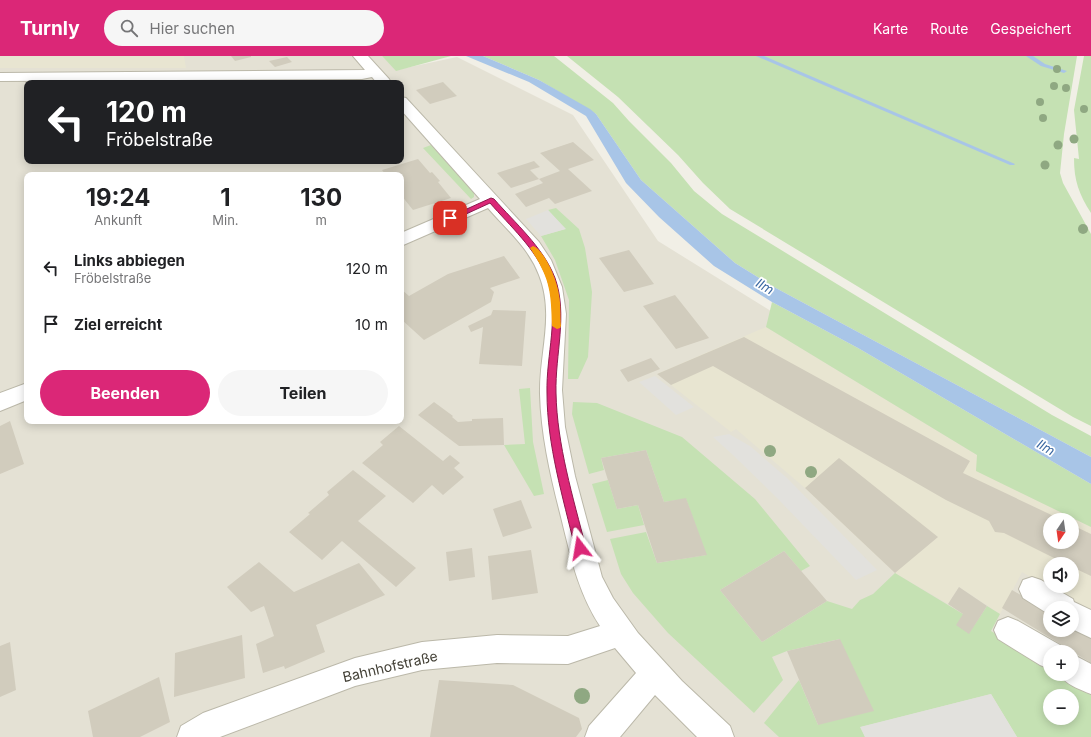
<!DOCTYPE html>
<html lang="de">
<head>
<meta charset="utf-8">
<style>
  body { margin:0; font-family:Inter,sans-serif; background:#f6f6f6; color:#202124; height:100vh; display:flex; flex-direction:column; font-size:15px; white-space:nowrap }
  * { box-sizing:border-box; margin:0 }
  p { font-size:13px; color:#757577 }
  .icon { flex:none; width:22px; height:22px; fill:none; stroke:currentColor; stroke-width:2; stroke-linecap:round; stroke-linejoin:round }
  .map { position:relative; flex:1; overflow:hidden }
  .details { position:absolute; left:24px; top:116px; width:380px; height:252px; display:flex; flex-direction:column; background:#fff; border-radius:8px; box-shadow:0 2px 10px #0003 }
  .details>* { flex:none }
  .hud { position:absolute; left:24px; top:24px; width:380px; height:84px; border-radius:8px; box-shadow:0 2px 10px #0003; background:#202124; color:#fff; overflow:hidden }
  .needle { width:26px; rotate:193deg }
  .buttons { position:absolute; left:1043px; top:457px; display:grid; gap:8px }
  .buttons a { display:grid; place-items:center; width:36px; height:36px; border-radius:50%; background:#fff; box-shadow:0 2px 10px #0003; font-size:20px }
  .pin { position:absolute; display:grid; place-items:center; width:34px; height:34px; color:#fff; margin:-17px; border-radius:8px; box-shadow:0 2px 6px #0006 }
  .me { position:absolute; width:44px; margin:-22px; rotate:346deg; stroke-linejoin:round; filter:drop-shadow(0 0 3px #0008) }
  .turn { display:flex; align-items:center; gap:14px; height:84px; padding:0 16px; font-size:18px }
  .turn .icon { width:52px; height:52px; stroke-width:2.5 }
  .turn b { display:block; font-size:28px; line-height:34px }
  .eta { display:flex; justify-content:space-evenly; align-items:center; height:68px; text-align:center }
  .eta b { font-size:24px; font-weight:700; line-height:28px }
  .cta { display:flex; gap:8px; margin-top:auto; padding:8px 16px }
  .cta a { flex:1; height:46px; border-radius:24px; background:#db2777; color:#fff; font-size:16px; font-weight:700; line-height:46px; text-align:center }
  .cta a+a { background:#f6f6f6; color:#202124 }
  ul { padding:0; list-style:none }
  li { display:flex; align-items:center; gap:12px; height:56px; padding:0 16px }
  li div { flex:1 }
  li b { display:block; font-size:15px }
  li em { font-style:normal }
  header { display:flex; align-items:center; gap:24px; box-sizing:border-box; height:56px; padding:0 20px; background:#db2777; color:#fff }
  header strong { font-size:19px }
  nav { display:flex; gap:22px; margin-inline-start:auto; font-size:14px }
  .search { width:280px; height:36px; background:#f6f6f6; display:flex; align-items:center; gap:10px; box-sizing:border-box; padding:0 14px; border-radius:22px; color:#757577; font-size:15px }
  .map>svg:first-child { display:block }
  .residential { fill:#e4e1d4; fill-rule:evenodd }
  .education { fill:#e8e5d1; fill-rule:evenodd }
  .green { fill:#c5e1b3; fill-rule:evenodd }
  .parking { fill:#e2e1dd }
  .water { fill:#a8c5e7 }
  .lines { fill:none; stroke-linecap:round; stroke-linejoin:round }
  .stream { fill:#a8c5e7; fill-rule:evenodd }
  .building { fill:#d1ccbd }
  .minor-casing { stroke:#bbb8a9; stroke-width:2 }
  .minor { fill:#fff; fill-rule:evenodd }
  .tree { fill:#8fa882 }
  .route { fill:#db2777; stroke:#8e194d }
  .slow { fill:#f59e0b }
  .labels { text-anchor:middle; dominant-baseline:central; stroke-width:3.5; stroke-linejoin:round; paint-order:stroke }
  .water-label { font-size:13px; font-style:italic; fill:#3b68a2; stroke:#fff }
  .near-street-label { font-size:14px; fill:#434036; stroke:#fff }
</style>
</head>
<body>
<header>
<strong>Turnly</strong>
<div class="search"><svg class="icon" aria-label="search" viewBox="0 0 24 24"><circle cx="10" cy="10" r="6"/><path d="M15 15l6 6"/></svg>Hier suchen</div>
<nav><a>Karte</a><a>Route</a><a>Gespeichert</a></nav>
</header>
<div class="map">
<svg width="1091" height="681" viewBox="0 0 1091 681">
  <rect width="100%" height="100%" fill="#f1efe6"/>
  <path class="residential" d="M0 0H382L396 14 457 1 573 59 658 185 1091 454V681H0ZM27 27H401V105H27ZM27 119H401V365H27ZM1050 464H1072V486H1050ZM1050 508H1072V530H1050ZM1050 552H1072V574H1050ZM1050 596H1072V618H1050ZM1050 640H1072V662H1050Z"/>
  <path class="education" d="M0 0H184L186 12H0Z
    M766 271 977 399V415L1091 471V556L1022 516 1000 558 959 531 948 548 895 517 805 432 736 373 731 376 657 318ZM1050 464H1072V486H1050ZM1050 508H1072V530H1050Z"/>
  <path class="green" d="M382 0H451L396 15Z
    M483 0H554L613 47 629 65 671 107 694 135 722 158 1052 359 1091 380V401L772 230 735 207 641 124 596 58 539 24Z
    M567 0H1077L1064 78 1060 117 1063 127 1091 178V370L1073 361 730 153 703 127 678 99 618 41Z
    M1084 0H1091V157C1079 138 1074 125 1074 102L1079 103 1074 54Z
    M431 89 474 137V141L471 143 423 92Z
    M556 152 579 173 585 192 592 236 588 301 578 323H568L569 244 555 204 541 180 565 173 548 154Z
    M772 246 858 292 1091 428V471L976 415 977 399 766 271Z
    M530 332 533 386 544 438 534 440 504 389 525 388 519 333Z
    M573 346 597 347 682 381 755 443 810 510 801 515 784 495 720 534 762 586 827 545 852 553 860 544 873 538 895 517 963 558 969 577 987 550 1000 558 991 575 1050 610V618H1065L1091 634V681H1017L991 638 861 671 865 681H779L764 667 799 624 818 669 840 583 787 595 772 601 783 624 754 657 668 577 633 537 621 518 610 483 646 476 657 507 706 499 686 443 664 446 646 394 601 402 604 414 589 418 572 358ZM1050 640H1072V662H1050Z
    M608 424 617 453 638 449 644 469 607 476 592 428Z"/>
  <path class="parking" d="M548 154 566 173 541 180 526 163Z
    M655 320 694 351 676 359 639 326Z
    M729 378 750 390 787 422 877 514 856 524 779 444 733 399 713 381Z
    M991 638 1017 681H865L860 671Z"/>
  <path class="water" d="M466 0H483L539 24 590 53 596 58 641 124 735 207 772 230 1091 401V428L858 292 772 246 714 210 659 161 626 127 586 60 529 26Z"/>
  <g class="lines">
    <path class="stream" d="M756 0H764L1015 108 1014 109H1010Z
      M1026 0H1033L1045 8 1067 15 1064 17 1041 10Z"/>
  </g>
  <path class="building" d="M231 0H251V1L235 5Z
    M287 1 292 6 275 11 269 5Z
    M443 26 457 40 430 48 416 34Z
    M573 86 594 104 568 113 592 135 555 148 549 142 526 151 515 138 543 127 539 123 511 132 497 117 534 105 540 111 530 114 539 123 560 115 540 97Z
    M418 103 430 117 432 116 440 125 438 126 451 142 413 154 401 139V119H386L382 114Z
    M629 194 654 228 624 236 599 202Z
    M504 200 520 222 490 232 494 236 491 246 424 284 402 264 401 265V233L409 240 448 218Z
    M675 239 709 282 676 293 643 250Z
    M493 254 526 255 522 310 479 308 483 271 471 276 468 270 491 259Z
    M744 281 970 405 963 417 1062 464H1050V486H1072V469L1091 478V520L1072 511V508H1066L1004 477 995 476 989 465 946 444 713 310 671 329 657 318Z
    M651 302 660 313 628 326 620 314Z
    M434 346 453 360 452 361 458 366 472 365V363L503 362 504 389 459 390 418 359Z
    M10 365 24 408 0 418V370Z
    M399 370 443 405 450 399 460 407 454 412 464 421 443 439 432 429 413 447 362 407 383 389 380 386Z
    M646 394 664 446 686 442 707 499 657 507 638 449 617 453 601 402Z
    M839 402 938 481 895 517 805 432Z
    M353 414 386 440 358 465 416 512 396 531 342 485 322 504 289 476 310 458 308 457 329 439 327 436Z
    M521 444 532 472 503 481 493 453Z
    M472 492 475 521 449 525 446 496Z
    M531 494 538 537 492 544 488 500Z
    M784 495 827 545 762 586 720 534Z
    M259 506 294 536 359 507 385 539 316 569 325 596 285 613 284 610 263 617 256 588 274 580 264 550 251 556 227 531Z
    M959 531 987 550 969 578 956 569 963 558 948 548Z
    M1012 534 1050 556V574H1072V570L1091 581V607L1002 552Z
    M242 579 245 622 174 641 175 597Z
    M840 583 874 655 818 669 787 595Z
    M10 586 16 634 0 641V590Z
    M159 621 170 666 140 681H93L88 655Z
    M439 624 513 629 579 662 582 673 576 681H430Z"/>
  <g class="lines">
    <defs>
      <path id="minor" d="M353 0H368L389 23 391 27H377L372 21 362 23 0 25V17L365 14Z
        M401 41 406 42 539 186 551 204 562 231 566 258 562 334 565 371 575 420 602 521 613 542 638 577 682 625 730 670 734 681H697L655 639 620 681H585L589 670 636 617 615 592 568 608 497 607 422 614 355 630 220 681H177L181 670 203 657 355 602 422 586 497 579 568 580 600 570C577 535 570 497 560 457 550 418 541 378 540 338 539 297 555 259 539 219 529 192 506 173 488 152L401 190V177L480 143 401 54Z
        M27 327V344L0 355V337Z
        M1032 521 1041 524 1073 543 1074 546 1091 554V582L1072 573V552H1050V559L1023 542 1019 533 1023 524Z
        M1008 561 1018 565 1060 589 1063 596H1050V613L1040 609 998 583 994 574 998 565Z
        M1072 598 1091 608V638C1081 634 1064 628 1060 618H1072Z"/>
    </defs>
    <use href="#minor" class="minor-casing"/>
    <use href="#minor" class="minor"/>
  </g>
  <g class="tree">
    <circle cx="1057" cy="13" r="4"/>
    <circle cx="1054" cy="30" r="4"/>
    <circle cx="1066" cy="32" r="4"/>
    <circle cx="1040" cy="46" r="4"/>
    <circle cx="1084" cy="53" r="4"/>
    <circle cx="1043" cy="62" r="4"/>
    <circle cx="1074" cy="83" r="4.5"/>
    <circle cx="1058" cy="89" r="4.5"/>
    <circle cx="1045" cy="109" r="4.5"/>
    <circle cx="1083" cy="173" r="5"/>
    <circle cx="770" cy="395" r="6"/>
    <circle cx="811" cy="416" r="6"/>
    <circle cx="582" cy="640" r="8"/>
  </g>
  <path class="route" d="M491 142 494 143C515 167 543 191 555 222 568 259 555 298 556 337 557 389 573 441 586 492L584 495 580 497 577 495 575 492C563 441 547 389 547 337 546 298 560 260 547 222 536 193 510 170 490 147L453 164 450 165 447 162Z"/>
  <path class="slow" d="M533 190C545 194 558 227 559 239 561 249 560 260 561 270L560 272 557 273 552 270C551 234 550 223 530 192Z"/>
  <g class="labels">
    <g class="water-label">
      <text transform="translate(765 230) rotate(30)">Ilm</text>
      <text transform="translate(1046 391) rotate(30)">Ilm</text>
    </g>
    <g class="near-street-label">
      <text transform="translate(390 610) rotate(-13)">Bahnhofstraße</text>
    </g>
  </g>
</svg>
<div class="buttons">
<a><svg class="needle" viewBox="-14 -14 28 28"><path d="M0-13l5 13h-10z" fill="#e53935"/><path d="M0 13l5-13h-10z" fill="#757577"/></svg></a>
<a><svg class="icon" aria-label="sound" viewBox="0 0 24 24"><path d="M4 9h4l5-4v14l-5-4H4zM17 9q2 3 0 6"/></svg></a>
<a><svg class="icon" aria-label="layers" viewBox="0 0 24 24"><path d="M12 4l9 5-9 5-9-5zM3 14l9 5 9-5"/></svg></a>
<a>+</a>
<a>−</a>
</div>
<div class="pin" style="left:450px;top:162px;background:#d93025"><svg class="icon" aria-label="arrive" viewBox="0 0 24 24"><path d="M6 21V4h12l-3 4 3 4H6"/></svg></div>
<svg class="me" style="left:580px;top:492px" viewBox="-20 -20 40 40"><path d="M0-17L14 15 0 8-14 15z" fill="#db2777" stroke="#fff" stroke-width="4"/></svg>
<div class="hud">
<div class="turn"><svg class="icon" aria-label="left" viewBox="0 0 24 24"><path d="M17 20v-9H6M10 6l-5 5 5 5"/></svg><div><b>120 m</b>Fröbelstraße</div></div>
</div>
<section class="details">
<div class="eta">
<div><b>19:24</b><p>Ankunft</p></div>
<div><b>1</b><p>Min.</p></div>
<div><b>130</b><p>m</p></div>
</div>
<ul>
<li><svg class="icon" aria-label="left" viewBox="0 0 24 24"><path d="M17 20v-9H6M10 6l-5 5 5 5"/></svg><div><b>Links abbiegen</b><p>Fröbelstraße</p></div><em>120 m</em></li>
<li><svg class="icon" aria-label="arrive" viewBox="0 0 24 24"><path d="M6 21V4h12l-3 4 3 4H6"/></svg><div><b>Ziel erreicht</b></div><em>10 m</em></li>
</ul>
<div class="cta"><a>Beenden</a><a>Teilen</a></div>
</section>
</div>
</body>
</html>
